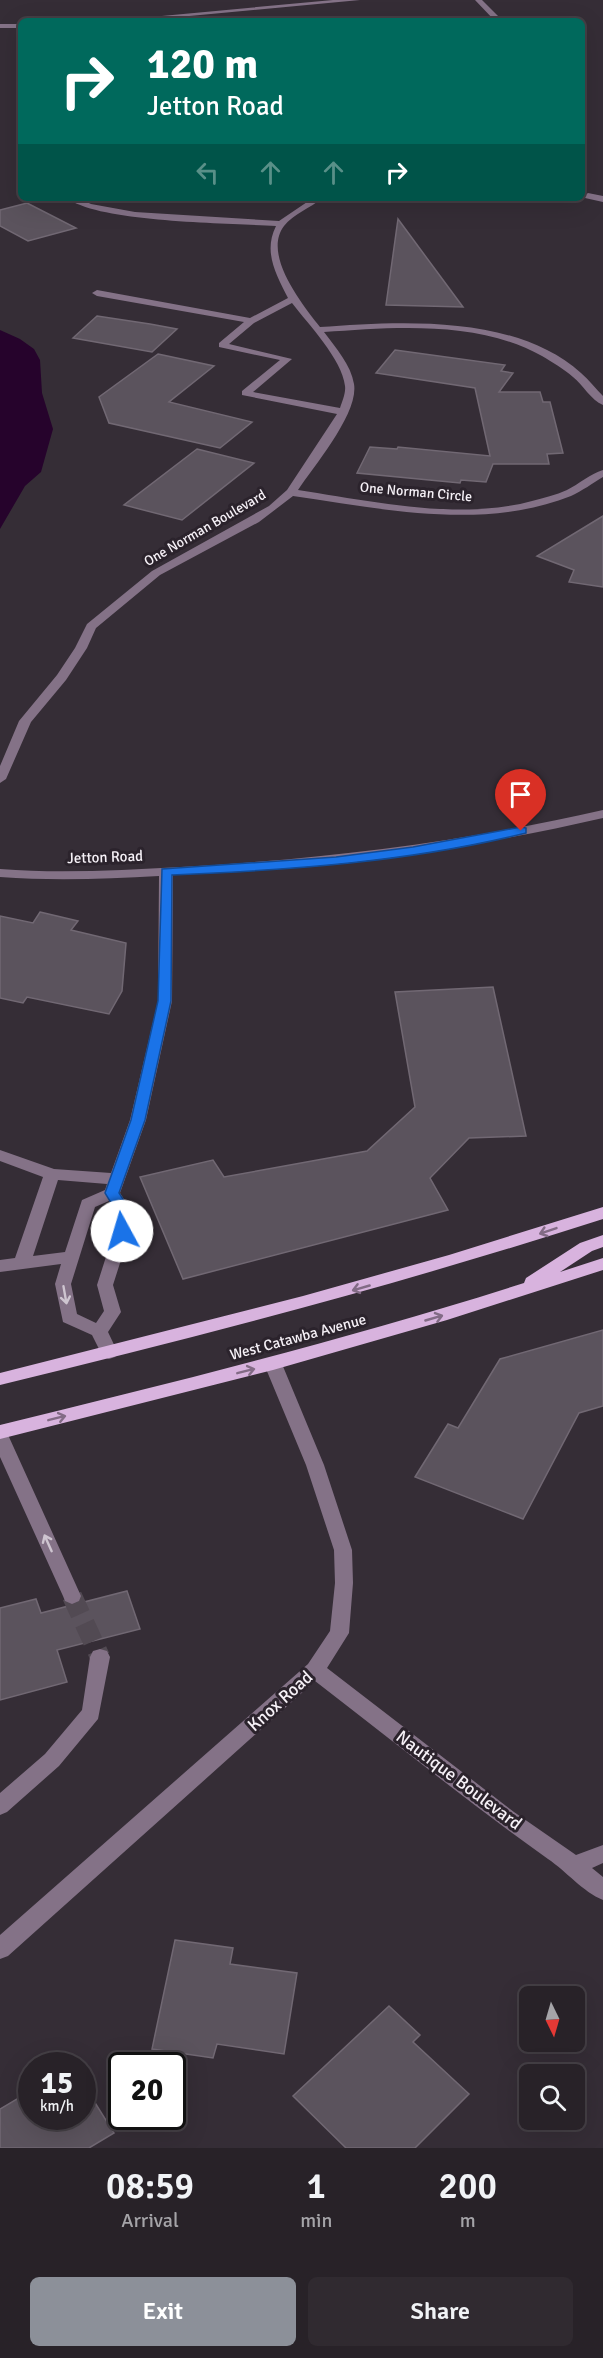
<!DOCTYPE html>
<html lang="en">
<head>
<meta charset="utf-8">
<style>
  body { margin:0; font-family:Signika,sans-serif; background:#302a30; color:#f1f3f6; height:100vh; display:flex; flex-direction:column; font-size:22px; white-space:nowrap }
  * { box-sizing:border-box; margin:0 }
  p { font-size:20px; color:#a5a4a8 }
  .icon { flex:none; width:33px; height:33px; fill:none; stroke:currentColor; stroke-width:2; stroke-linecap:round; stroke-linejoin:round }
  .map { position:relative; height:2148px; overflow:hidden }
  .details { display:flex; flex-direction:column; background:#282228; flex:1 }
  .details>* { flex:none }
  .guide { position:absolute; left:18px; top:18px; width:567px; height:183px; border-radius:9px; box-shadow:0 6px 24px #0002,0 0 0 2px #443f45; background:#00695c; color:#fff; overflow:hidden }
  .needle { width:39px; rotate:175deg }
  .tools { position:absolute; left:519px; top:1986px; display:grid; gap:12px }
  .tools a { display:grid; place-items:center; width:66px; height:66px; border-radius:9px; background:#282228; box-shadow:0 6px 24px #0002,0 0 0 2px #443f45; font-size:30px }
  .speed { position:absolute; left:18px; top:2052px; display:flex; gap:12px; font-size:30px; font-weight:700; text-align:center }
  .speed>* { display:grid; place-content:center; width:78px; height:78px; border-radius:50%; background:#282228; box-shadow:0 6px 24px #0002,0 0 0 2px #443f45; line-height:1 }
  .speed small { font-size:15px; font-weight:400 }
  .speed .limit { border:3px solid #111; border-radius:9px; background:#fff; color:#111 }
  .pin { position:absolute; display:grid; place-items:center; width:51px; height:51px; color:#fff; margin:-62px -26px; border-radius:50% 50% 50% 0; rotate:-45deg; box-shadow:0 0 6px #0007 }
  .pin .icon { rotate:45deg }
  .me { position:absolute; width:66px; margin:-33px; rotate:354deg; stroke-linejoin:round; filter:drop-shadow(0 0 4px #0008) }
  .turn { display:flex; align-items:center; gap:21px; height:126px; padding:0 30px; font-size:27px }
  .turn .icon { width:78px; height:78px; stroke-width:2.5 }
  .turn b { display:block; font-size:42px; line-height:51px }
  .lanes { display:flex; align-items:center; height:57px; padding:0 30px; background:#0003; justify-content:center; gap:30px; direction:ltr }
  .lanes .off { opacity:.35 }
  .eta { display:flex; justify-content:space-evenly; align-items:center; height:102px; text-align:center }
  .eta b { font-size:36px; font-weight:600; line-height:42px }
  .primary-button { display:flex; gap:12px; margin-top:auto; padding:12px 30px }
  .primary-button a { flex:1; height:69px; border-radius:9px; background:#8c9099; color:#fff; font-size:24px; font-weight:600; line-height:69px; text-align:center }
  .primary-button a+a { background:#302a30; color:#f1f3f6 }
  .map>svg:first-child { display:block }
  .water { fill:#26032c }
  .building { fill:#5b535d; stroke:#716873; stroke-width:1.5 }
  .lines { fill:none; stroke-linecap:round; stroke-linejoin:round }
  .minor-tunnel { stroke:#524a53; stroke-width:20; stroke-dasharray:20 10; stroke-linecap:butt }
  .minor { fill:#847287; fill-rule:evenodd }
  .major { fill:#d8b3de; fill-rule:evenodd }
  .oneway { stroke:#826b85 }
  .oneway2 { stroke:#cec5d0 }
  .route { fill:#1a73e8; stroke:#114b97; stroke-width:1.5 }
  .labels { text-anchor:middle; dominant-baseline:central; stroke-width:6; stroke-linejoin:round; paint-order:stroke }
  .far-street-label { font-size:14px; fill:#f6f1f7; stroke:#2b232c }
  .street-label { font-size:15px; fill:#f6f1f7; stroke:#2b232c }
  .near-street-label { font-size:18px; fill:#f6f1f7; stroke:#2b232c }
</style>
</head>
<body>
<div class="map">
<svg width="603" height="2148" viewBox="0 0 603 2148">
  <rect width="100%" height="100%" fill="#352d36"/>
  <path class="water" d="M0 330 20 339 34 349 40 360 42 393 53 429 41 472 25 486 0 529Z"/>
  <path class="building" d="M27 203 76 228 28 241 0 226V210Z
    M398 219 463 307 386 305Z
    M97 316 150 324 177 329 152 352 73 338Z
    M395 350 505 365 501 371 513 373 499 392H540L543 402H550L563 453 547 454 549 464H493L486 482 461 480 460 483 357 473 370 447 397 449 398 447 490 456 475 388 376 373Z
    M158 354 214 366 169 402 252 422 220 448 109 423 99 397Z
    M197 449 254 463 182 520 124 505Z
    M603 516V587L569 582 574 570 537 556Z
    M40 912 78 921 71 930 126 943 122 991 109 1014 27 997 23 1003 0 998V916L33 923Z
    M493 987 526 1136 469 1138 430 1178 448 1210 183 1279 140 1177 213 1160 224 1177 367 1151 415 1107 395 992Z
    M603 1330V1406L579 1413 523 1519 415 1477 448 1424 458 1428 500 1359Z
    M127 1591 140 1629 57 1650 67 1682 0 1700V1608L36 1599 41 1613Z
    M175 1940 233 1948 230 1964 297 1973 284 2054 217 2044 213 2058 152 2049Z
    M389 2006 420 2035 413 2042 469 2094 415 2148H346L293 2096Z
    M82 2082 114 2133 89 2148H0V2109L32 2090V2116H82Z"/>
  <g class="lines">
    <path class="minor-tunnel" d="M72 1596 100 1657"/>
    <path class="minor" d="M333 0H360L136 21H108Z
      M475 0H482L503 21H495Z
      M0 24H21V28H0Z
      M588 193 603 196V202L585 198 584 196Z
      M67 198H78L91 204 135 212 279 221 313 198H322C311 208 293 214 284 226 262 255 303 305 320 327 401 321 515 314 581 373 589 380 596 389 603 396V405C591 400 583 385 573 377 564 369 552 362 542 356 478 320 394 327 324 332 336 348 351 365 354 384 359 413 314 466 298 490 371 501 459 521 532 501 543 498 556 495 567 490 579 484 590 474 603 470V477C593 483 582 491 571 496 482 531 384 509 293 496L259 522 160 575 96 628 87 648 66 680 31 722 6 779 0 783V766L19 721 57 675 75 648 87 624 152 571 269 506 287 490 337 414 242 395V391L280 360 219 347V343L244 322 97 296 92 293 97 290 250 318 288 298C276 274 263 252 276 226 231 223 99 223 67 198ZM292 303C308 324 342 359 345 386 346 393 342 402 340 408L253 392 292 359 229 344 254 323Z
      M603 810V818C461 851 318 868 173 875L172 1001 146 1120 120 1193 135 1216 113 1285 121 1312 108 1332 118 1353 115 1357 109 1359 103 1357 92 1335 63 1322 55 1284 61 1264 0 1272V1260L15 1258 43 1177 0 1161V1150L54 1169 111 1173 130 1120 158 1001 159 876C106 879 53 881 0 877V869C61 874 121 870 181 867 324 859 464 842 603 810ZM58 1180 107 1184 105 1190 82 1200 65 1252 33 1256ZM109 1201 119 1216 97 1285 104 1311 96 1323 77 1314 71 1284 95 1207Z
      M273 1358 279 1360 282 1364 324 1465 352 1550 353 1583 349 1633 327 1668 514 1812 576 1855 603 1845V1863L592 1868 603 1877V1900C583 1892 566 1871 548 1859 469 1803 393 1741 315 1681L8 1956 0 1959V1935L308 1664 330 1631 335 1583 334 1550 306 1465 264 1364 267 1360Z
      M0 1430 6 1432 9 1437 81 1596 79 1601 72 1604 65 1601 63 1596 0 1457Z
      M100 1649 107 1651 110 1657 98 1719 59 1766 7 1812 0 1815V1793L45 1754 82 1710 90 1657 93 1651Z"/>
    <path class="major" d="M603 1207V1219C404 1283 203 1336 0 1385V1373L303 1296 449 1255Z
      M603 1235V1247L592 1251 560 1272 603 1258V1270L447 1320 273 1370 0 1439V1425C176 1382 352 1338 524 1283L526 1278 580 1243Z"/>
  </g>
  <defs><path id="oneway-shaft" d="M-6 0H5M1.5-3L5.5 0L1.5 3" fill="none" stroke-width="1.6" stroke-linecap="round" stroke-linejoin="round" transform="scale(1.5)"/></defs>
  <g class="oneway">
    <use href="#oneway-shaft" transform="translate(548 1231) rotate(161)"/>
    <use href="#oneway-shaft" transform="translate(361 1288) rotate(164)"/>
    <use href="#oneway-shaft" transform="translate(434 1318) rotate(-16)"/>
    <use href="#oneway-shaft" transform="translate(246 1371) rotate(-14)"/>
    <use href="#oneway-shaft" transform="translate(57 1418) rotate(-14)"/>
  </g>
  <g class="oneway2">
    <use href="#oneway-shaft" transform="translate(65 1295) rotate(80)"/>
    <use href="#oneway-shaft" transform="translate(48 1543) rotate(-114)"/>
  </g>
  <path class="route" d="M521 827 526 828V833C410 862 290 870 172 875L171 1001 145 1120 119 1193 134 1216 127 1235H117L114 1231 119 1216 105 1193 131 1120 158 1001 162 869 336 857 413 847Z"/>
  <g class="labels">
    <g class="far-street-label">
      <text transform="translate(416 492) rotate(5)">One Norman Circle</text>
      <text transform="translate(205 528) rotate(-30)">One Norman Boulevard</text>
    </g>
    <g class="street-label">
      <text transform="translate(105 857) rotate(-2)">Jetton Road</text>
      <text transform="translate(298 1337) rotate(-15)">West Catawba Avenue</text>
    </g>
    <g class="near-street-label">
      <text transform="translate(280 1701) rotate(-42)">Knox Road</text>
      <text transform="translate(459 1780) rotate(37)">Nautique Boulevard</text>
    </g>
  </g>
</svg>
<div class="tools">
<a><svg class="needle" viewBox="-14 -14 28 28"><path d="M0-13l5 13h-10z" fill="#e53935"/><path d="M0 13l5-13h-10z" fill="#a5a4a8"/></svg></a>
<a><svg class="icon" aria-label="search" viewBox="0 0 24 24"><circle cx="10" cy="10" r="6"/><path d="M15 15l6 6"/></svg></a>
</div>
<div class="speed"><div>15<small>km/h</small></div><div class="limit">20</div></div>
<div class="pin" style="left:521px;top:831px;background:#d93025"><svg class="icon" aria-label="arrive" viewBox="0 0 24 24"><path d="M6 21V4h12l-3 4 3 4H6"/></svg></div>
<svg class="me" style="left:122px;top:1231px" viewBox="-20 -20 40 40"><circle r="19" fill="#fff"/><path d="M0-13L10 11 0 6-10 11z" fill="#1a73e8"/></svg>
<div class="guide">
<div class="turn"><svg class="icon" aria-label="right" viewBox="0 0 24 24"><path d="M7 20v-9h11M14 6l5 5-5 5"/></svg><div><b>120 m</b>Jetton Road</div></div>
<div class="lanes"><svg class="icon off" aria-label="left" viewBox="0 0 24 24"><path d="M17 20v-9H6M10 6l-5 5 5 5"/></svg><svg class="icon off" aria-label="ahead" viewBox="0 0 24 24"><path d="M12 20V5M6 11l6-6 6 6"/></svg><svg class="icon off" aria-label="ahead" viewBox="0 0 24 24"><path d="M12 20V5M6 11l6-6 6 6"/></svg><svg class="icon" aria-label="right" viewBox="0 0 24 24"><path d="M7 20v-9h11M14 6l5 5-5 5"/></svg></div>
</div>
</div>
<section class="details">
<div class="eta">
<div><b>08:59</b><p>Arrival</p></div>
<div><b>1</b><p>min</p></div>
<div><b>200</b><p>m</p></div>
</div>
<div class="primary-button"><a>Exit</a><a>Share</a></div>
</section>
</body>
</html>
